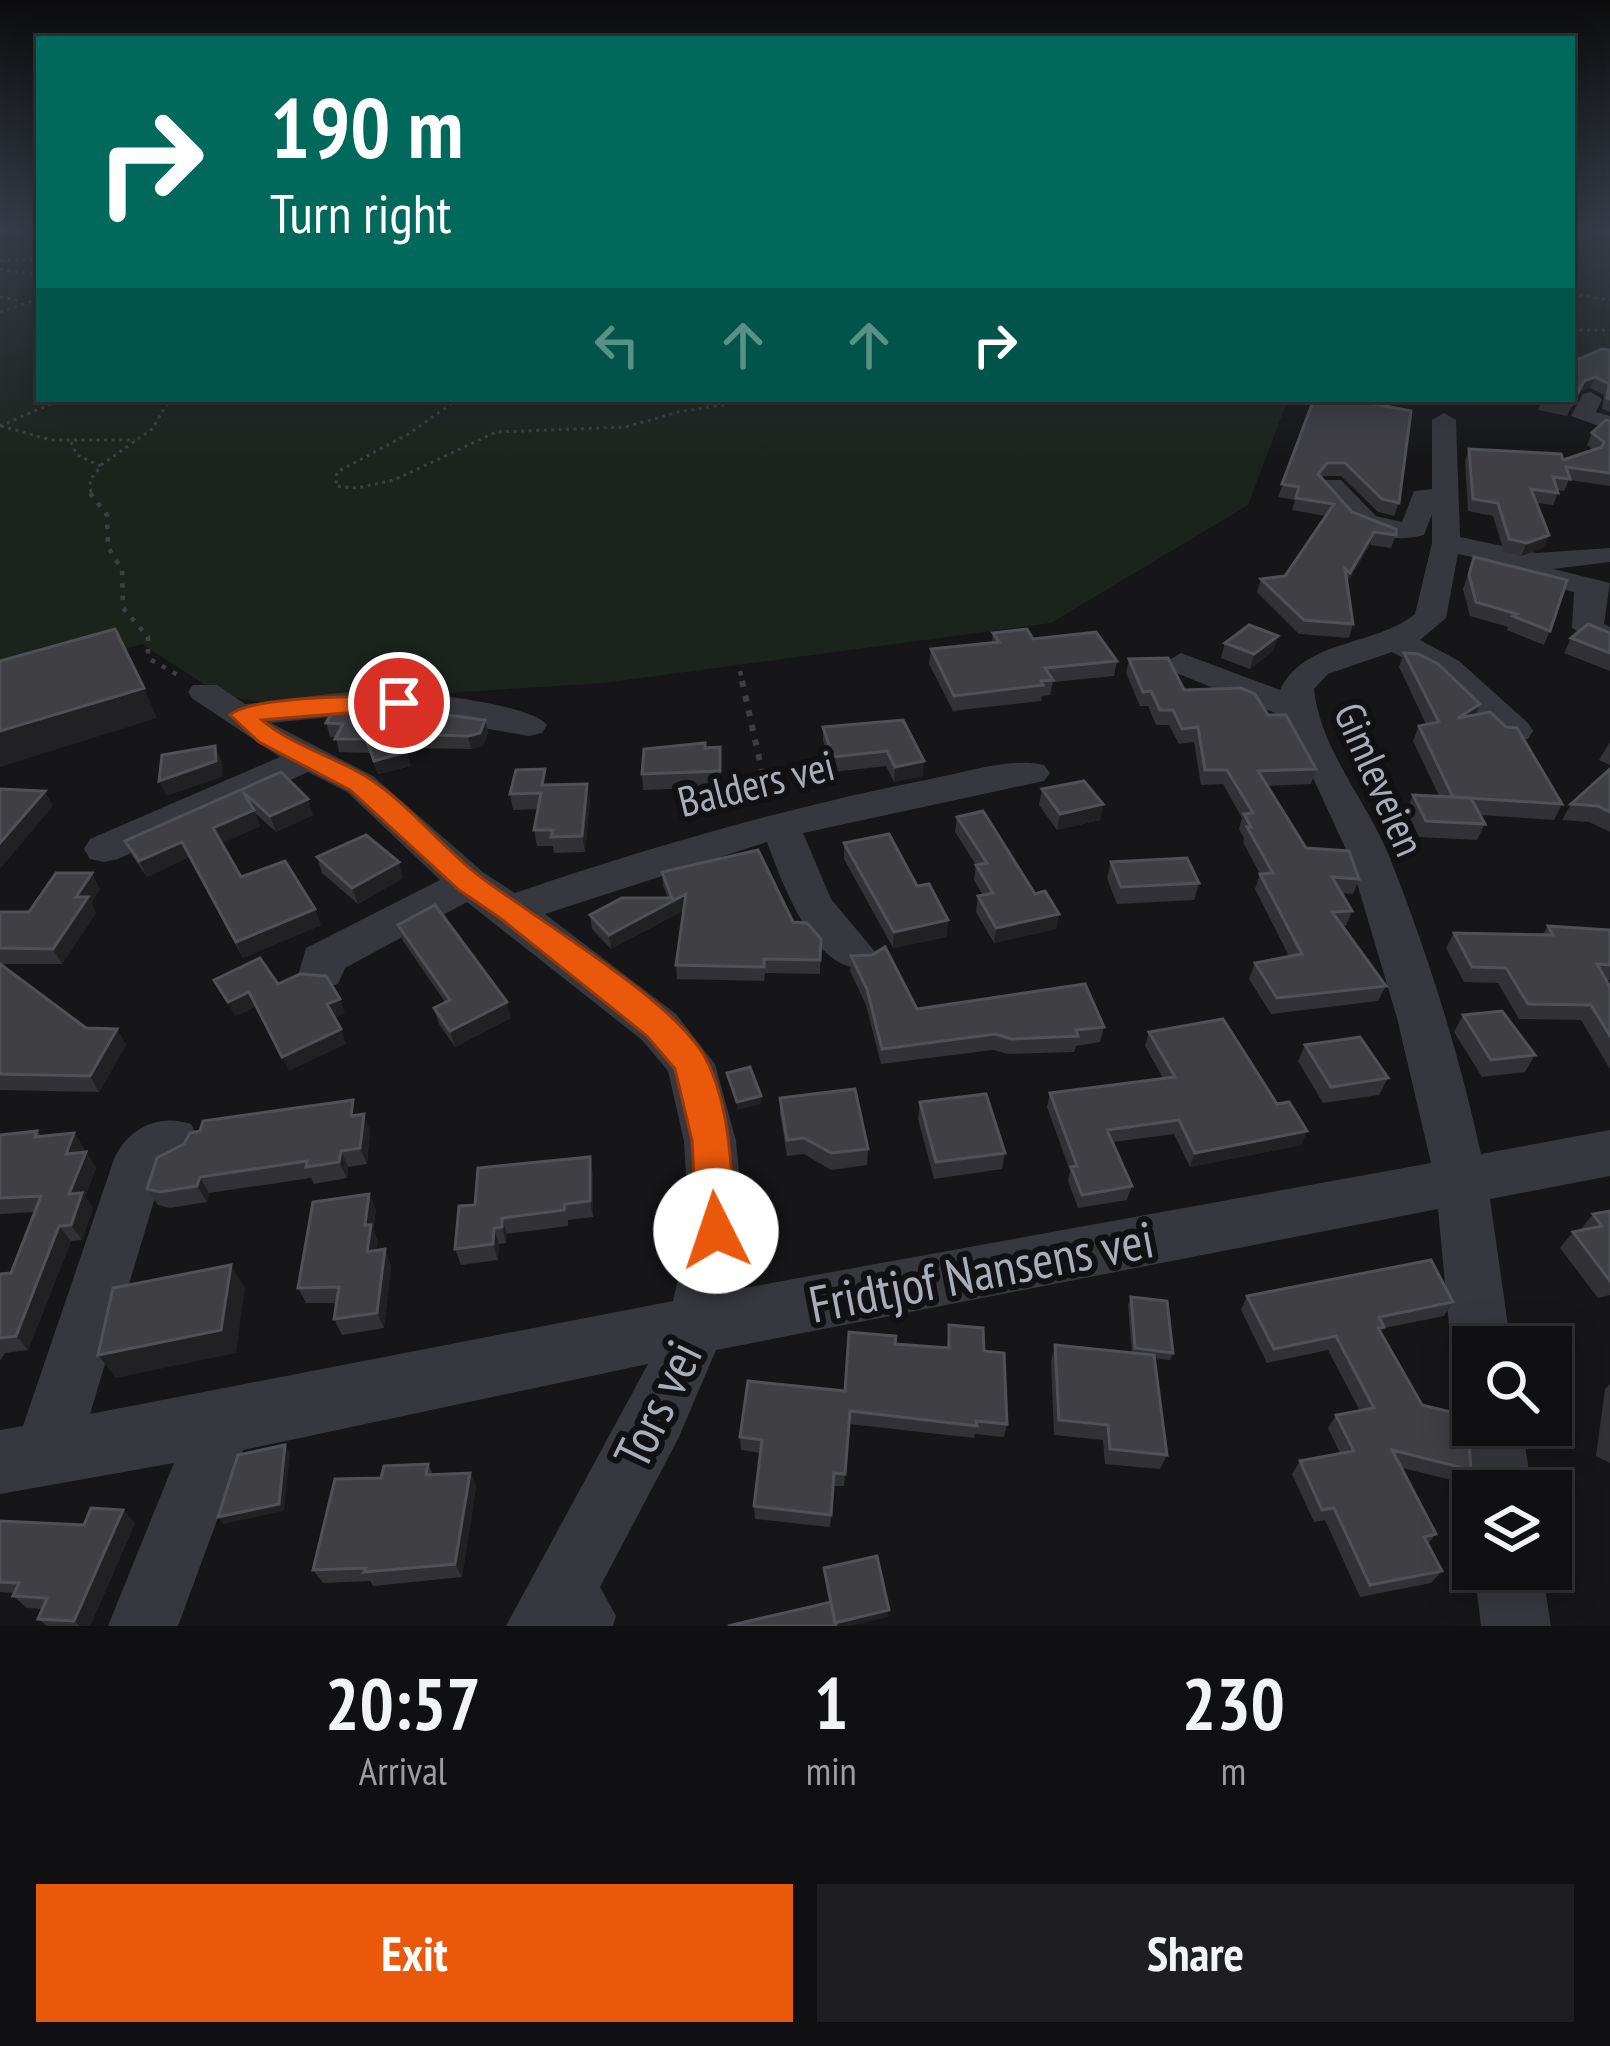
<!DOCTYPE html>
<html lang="en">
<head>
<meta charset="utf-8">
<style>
  body { margin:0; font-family:"PT Sans Narrow",sans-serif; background:#1e1e20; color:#f1f3f6; height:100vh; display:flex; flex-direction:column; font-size:45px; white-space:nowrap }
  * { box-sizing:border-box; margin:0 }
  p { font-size:39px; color:#9c9d9f }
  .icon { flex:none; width:66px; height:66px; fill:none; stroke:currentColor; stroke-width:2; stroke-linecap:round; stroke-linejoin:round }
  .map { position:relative; height:1626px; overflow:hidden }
  .drawer { display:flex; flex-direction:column; background:#101012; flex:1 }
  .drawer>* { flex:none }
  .top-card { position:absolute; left:36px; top:36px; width:1539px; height:366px; border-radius:0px; box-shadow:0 6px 30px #0003,0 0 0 3px #303032; background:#00695c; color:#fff; overflow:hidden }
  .fabs { position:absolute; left:1452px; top:1326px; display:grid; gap:24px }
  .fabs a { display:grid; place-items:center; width:120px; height:120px; border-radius:0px; background:#101012; box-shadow:0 6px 30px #0003,0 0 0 3px #303032; font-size:60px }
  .pin { position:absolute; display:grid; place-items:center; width:102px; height:102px; color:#fff; margin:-51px; border:6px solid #fff; border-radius:50%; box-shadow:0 3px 12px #0007 }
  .me { position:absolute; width:132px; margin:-66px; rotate:356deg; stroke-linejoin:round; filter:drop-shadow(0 0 9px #0008) }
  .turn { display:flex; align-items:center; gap:42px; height:252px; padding:0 36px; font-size:54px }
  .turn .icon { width:156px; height:156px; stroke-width:2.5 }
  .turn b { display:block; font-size:84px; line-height:102px }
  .lanes { display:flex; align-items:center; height:114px; padding:0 36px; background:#0003; justify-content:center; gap:60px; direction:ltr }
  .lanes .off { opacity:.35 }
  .eta { display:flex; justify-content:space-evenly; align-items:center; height:204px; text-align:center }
  .eta b { font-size:72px; font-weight:800; line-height:84px }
  .cta { display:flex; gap:24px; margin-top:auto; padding:24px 36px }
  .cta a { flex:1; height:138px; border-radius:0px; background:#ea580c; color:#fff; font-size:48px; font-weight:800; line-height:138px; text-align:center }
  .cta a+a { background:#1e1e20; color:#f1f3f6 }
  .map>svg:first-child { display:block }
  .green { fill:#1c231d }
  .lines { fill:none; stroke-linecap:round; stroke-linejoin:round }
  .path-far2 { stroke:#3d3f44; stroke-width:3; stroke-dasharray:3 4.5; stroke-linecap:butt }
  .path-far1 { stroke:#3d3f44; stroke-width:4.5; stroke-dasharray:4.5 8; stroke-linecap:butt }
  .path { stroke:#3d3f44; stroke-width:6; stroke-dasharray:6 9; stroke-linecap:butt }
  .minor { fill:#37383d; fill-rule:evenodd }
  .wall { fill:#323236 }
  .shaded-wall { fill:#212124 }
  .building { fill:#3f3f44; stroke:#4f5156; stroke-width:3 }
  .route { fill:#ea580c; stroke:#983908; stroke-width:3 }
  .labels { text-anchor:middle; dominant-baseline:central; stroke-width:12; stroke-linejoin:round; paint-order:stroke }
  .street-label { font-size:42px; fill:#a8adb8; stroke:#111113 }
  .near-street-label { font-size:51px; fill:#a8adb8; stroke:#111113 }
</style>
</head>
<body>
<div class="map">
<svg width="1610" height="1626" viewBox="0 0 1610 1626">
  <rect width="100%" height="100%" fill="#161618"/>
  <path class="green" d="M0 231H39V399H1288L1248 505 1051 623 603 683 275 704 221 695 142 644 0 686Z
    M1572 231H1610V347L1572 360Z"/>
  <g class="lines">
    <path class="path-far2" d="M0 261 39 259
      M0 269 39 275
      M1572 294 1610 300
      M0 297 22 301
      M0 312 39 299
      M1572 330H1610
      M458 399 410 433 337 472 336 486 357 488 394 480 496 432 626 427 678 412 760 399
      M0 426 62 399
      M1 426 51 440H135
      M71 442 77 455 101 466 90 480 91 496
      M101 465 152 429 170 399"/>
    <path class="path-far1" d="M90 493 107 515 108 547 122 570 123 608 148 637V658L183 678
      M740 671 743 684"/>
    <path class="path" d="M742 681 764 780 778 798"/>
    <path class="minor" d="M1591 392 1602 399 1596 412 1610 416V430L1571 416 1583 394Z
      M1444 413 1456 420 1460 537 1536 553 1610 548V562L1553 569 1610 583 1604 624 1610 627V650L1572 628 1574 592 1506 575 1501 569 1505 564 1458 554 1446 618 1420 640 1459 661 1528 723 1533 731 1528 739H1502L1435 675 1392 652 1328 674 1314 689C1320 749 1367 801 1389 856 1427 951 1459 1053 1481 1154L1610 1130V1176L1490 1199 1511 1347H1473V1373L1460 1368 1451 1347 1438 1209 716 1350 678 1439 600 1587 616 1616 613 1626H506L648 1364 243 1450 178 1626H108L174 1463 0 1494V1430L23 1426 114 1159C128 1128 159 1113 191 1124L199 1140 191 1156 163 1171 90 1414 673 1301 689 1231 684 1141 668 1071 642 1040 467 902 345 968 338 984 322 989 306 984 299 972 306 948 440 880 347 792 308 772 118 859 104 862 90 859 84 849 90 839 280 757 193 699 188 692 193 685H217L245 704C291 700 339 690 385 691 414 691 532 704 547 725L542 733 529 736 386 711 271 723 373 776 484 873 515 893C653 846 792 806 935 778 968 772 1012 757 1044 765L1050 773 1044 781 803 833 831 899 877 954 871 966C817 982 782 882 767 842L545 914 676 1014 715 1064 736 1141 745 1231 733 1290 1431 1163 1397 1018 1349 856 1285 717 1169 670 1164 663 1181 653 1280 690C1304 639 1374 647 1415 614L1432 543V514L1424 535C1376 547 1345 524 1319 486L1323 480H1341L1376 516 1402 522 1414 491 1432 489V420Z
      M1473 1401V1425H1522L1532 1491H1473V1507C1461 1478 1451 1425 1473 1401Z
      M1474 1569H1542L1551 1626H1481Z"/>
  </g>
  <path class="wall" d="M1610 350V412L1602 409 1604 395 1590 388 1579 392 1567 416 1538 410 1543 399Z
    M1314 399 1399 503 1394 516 1378 512 1341 476H1323L1321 478 1352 512 1396 535 1391 548 1370 545 1347 583 1353 624 1349 638 1299 634 1257 592 1261 579 1285 576 1326 516 1292 510 1295 500 1278 497Z
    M1610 421V486L1569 480 1564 491 1557 490 1558 493 1553 505 1537 503 1549 535 1543 548 1521 556 1504 552 1493 516 1468 511 1465 461 1469 449 1563 460 1593 450 1587 445 1592 433Z
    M1474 557 1550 631 1544 645 1507 630 1508 627 1470 616 1463 589Z
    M993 633 1033 639 1117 661 1114 676 1053 682 1050 695 1042 696 1041 701 953 711 929 664 931 649 992 643Z
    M1610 633V671L1564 653 1571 638Z
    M1278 636 1273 651 1250 669 1221 658 1225 643Z
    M1404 653 1475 715 1562 804 1554 820 1480 815 1485 824 1477 840 1419 837 1406 811 1413 795 1439 796 1413 741 1419 726 1426 724 1399 667Z
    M1129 659 1184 690 1268 715 1316 769 1311 784 1267 786 1306 848 1359 879 1353 894 1342 893 1352 911 1346 926H1342L1386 986 1378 1001 1271 1014 1249 979 1255 963 1289 956 1255 889 1260 874 1243 842 1244 838 1239 829 1242 818 1223 784 1201 785 1194 742 1179 744 1169 725H1156L1148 706H1140L1126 673Z
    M388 703 390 708 485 720 488 733 483 746 471 749 405 748 411 766 378 774 370 753 339 752 336 737H330L326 723Z
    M903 720 923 776 894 782 886 766 833 772 823 741V727Z
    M1610 742V765L1599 760Z
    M720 747 721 787 643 790 642 774 705 748Z
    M1610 769V832L1589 822 1562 820 1571 804Z
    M281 772 313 815 276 832 255 813 260 826 222 843 241 877 321 925 243 958 189 857 147 877 133 857 125 841Z
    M548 785 590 800 585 852 554 853 553 846H537L534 830 538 809 513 810 510 794Z
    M1042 789 1103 804 1100 820 1057 830 1039 805Z
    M957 817 1035 894 1059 914 1056 929 994 943 976 912 978 896 983 895 974 880 976 865 955 832Z
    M844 843 917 886 948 920 946 937 893 948 844 859Z
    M317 857 403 878 358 904 322 873Z
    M1111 862 1199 883 1194 900 1117 904 1107 878Z
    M662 872 793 922 821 939 820 974 765 973 764 981 677 979 676 965 684 910 611 949 592 929 590 915 668 898 663 886Z
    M100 889 91 903 96 913 62 964H0V912H29Z
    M398 925 511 1018 455 1047 439 1024 434 1008 445 1002 403 941Z
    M1548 926 1610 930V980H1606L1610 987V1069L1581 1020 1519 1019 1498 983 1464 982 1446 948 1454 933 1542 935Z
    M851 956 917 1009 1104 1027 1100 1042 1076 1046 1074 1052 1008 1054 993 1050 881 1064 866 1005 850 971Z
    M0 964 86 1028 117 1029 126 1045 99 1092 0 1090Z
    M1463 1015 1535 1055 1525 1072 1482 1077 1454 1032Z
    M1149 1032 1277 1104 1307 1131 1301 1145 1190 1167 1174 1134 1113 1142 1132 1186 1127 1200 1078 1208 1068 1181 1070 1171 1047 1107 1050 1093 1163 1078 1145 1046Z
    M1305 1045 1388 1078 1379 1095 1323 1103 1298 1061Z
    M780 1098 868 1149 867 1165 831 1170 804 1154 787 1156 780 1114Z
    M920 1102 1005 1153 1002 1169 934 1179 918 1119Z
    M359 1114 370 1130 367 1164 348 1167 347 1178 314 1184 311 1178 209 1193 207 1202 170 1208 158 1205 147 1189Z
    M37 1131 41 1136 74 1133 84 1149 83 1153 86 1152 96 1168 85 1197 93 1208 82 1240 71 1241 28 1350 5 1353 0 1361V1274L11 1273 35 1212 0 1214V1135Z
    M593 1173V1217L568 1220V1226L507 1234 506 1243 499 1244 498 1260 461 1265 455 1249 475 1205Z
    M369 1194 376 1210 373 1230 378 1241 376 1250 385 1249 391 1265 384 1328 342 1335 334 1319 337 1303H306L298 1288Z
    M1610 1211V1295L1598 1298 1560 1248 1573 1232 1580 1230 1593 1214Z
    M1247 1296 1453 1302 1444 1316 1384 1328 1381 1333 1422 1405 1471 1470 1460 1482 1402 1468 1436 1534 1428 1544 1442 1571 1431 1583 1360 1597 1325 1520 1314 1522 1292 1474 1300 1461 1340 1453 1328 1428 1336 1415 1360 1411 1328 1350 1267 1363 1241 1310Z
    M1131 1297 1173 1353 1170 1360 1154 1358 1167 1455 1160 1469 1105 1464 1103 1440 1054 1435 1051 1361 1055 1345 1132 1353 1128 1305Z
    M949 1325 984 1351 1007 1424 1004 1437 975 1434 974 1438 849 1424 844 1486H834L830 1527 755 1519 754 1506 761 1453 741 1450 740 1437 845 1391 895 1344 947 1347Z
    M1610 1384V1463L1596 1456 1605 1389Z
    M428 1464 433 1474 470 1473 476 1487 462 1577 373 1586 370 1581 323 1583 313 1570 381 1478Z
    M0 1521 84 1525 135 1523 90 1626H47L38 1619 42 1609 27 1608 13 1596 14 1593 0 1592Z"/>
  <path class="shaded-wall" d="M1595 377 1590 388 1579 392 1567 416 1584 381Z
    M1374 532 1370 545 1346 586 1350 573Z
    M1549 535 1543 548 1521 556 1527 543Z
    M1278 636 1273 651 1250 669 1254 654Z
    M144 688 157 718 0 767V731Z
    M1480 704 1474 718H1458Z
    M485 720 488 733 483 746 471 749 468 736Z
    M215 746 222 761V777L166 796 159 781Z
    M407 752 411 766 378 774 374 761Z
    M924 761 923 776 894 782 895 767Z
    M587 784 590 800 585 852 582 836Z
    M45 791 53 806 0 869V843Z
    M308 799 313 815 276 832 270 816Z
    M1103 804 1100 820 1057 830 1060 814Z
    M254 810 260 826 220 844 213 828Z
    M182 842 189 857 147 877 139 861Z
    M399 862 403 878 358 904 352 888Z
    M92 873 100 889 91 903 96 913 62 964 53 949 76 897Z
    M686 894 687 908 611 949 609 935Z
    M315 909 321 925 243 958 236 942Z
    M1059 914 1056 929 994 943 996 928Z
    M948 920 946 937 893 948 894 932Z
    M249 992 256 1007 235 1017 228 1002Z
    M340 999 345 1013 333 1019 327 1004Z
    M507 1002 511 1018 455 1047 450 1031Z
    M117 1029 126 1045 99 1092 90 1076Z
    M341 1029 346 1044 289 1071 282 1057Z
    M761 1096V1104L737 1110V1102Z
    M364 1114 370 1130 367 1164 360 1148Z
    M1307 1131 1301 1145 1190 1167 1195 1153Z
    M74 1133 84 1149 76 1170 66 1154Z
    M341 1151 348 1167 347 1178 339 1162Z
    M86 1152 96 1168 85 1197 93 1208 82 1240 71 1225 69 1194Z
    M590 1157 593 1173V1217L590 1201Z
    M200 1177 209 1193 207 1202 197 1186Z
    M369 1194 376 1210 373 1230 378 1241 374 1268 367 1252 365 1225Z
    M502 1218 507 1234 506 1243 502 1227Z
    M59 1226 71 1241 28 1350 16 1336Z
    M494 1228 499 1244 498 1260 493 1244Z
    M385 1249 391 1265 384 1328 377 1313Z
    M231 1265 245 1288 236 1353 116 1378 98 1355Z
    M285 1445 290 1453 284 1511 223 1524 218 1517Z
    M470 1473 476 1487 462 1577 455 1564Z
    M123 1510 135 1523 90 1626H80L74 1621Z
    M889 1610 888 1617 849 1626H835V1623Z"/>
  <path class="building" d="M1602 349 1610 350V399L1607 398 1609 384 1595 377 1584 381 1572 404 1545 399H1572V362Z
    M1314 399H1349L1411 411 1399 503 1382 499 1345 463H1327L1318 474 1352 512 1396 529V535L1374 532 1350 573 1345 569 1353 624 1304 620 1261 579 1285 576 1334 504 1296 498 1299 487 1282 484Z
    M1606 420 1610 421V473L1566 467 1570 479 1553 477 1558 493 1531 489 1549 535 1527 543 1509 539 1498 503 1473 499 1469 449 1561 454 1563 460 1602 447 1604 442 1592 433Z
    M1474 557 1567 580 1550 631 1513 616 1517 614 1476 602 1469 575Z
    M1588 624 1610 633V653L1571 638Z
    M1249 625 1278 636 1254 654 1225 643Z
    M115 629 144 688 0 731V661Z
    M1027 629 1033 639 1096 632 1117 661 1045 668 1053 680 1041 681 1043 685 954 696 931 649 999 642 993 633Z
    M1404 653 1418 654 1438 664 1480 704 1458 718 1490 712 1506 727 1517 728 1562 804 1453 797 1419 726 1439 722Z
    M1168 658 1184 690 1241 688 1255 694 1268 715H1286L1316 769 1258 771 1306 848 1349 851 1359 879 1332 877 1352 911 1332 912 1386 986 1277 998 1255 963 1302 954 1260 874 1273 873 1247 827H1251L1244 814 1253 813 1227 770H1205L1198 727 1182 729 1173 710H1160L1151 691 1143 692 1129 659Z
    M382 702 388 703 386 707 485 720 480 733 468 736 400 734 407 752 374 761 366 739H335L343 724 326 723 335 707Z
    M903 720 924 761 895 767 887 751 833 757 823 727Z
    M705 743V748L720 747V771L642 774 644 749Z
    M215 746 216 761 159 781 162 755Z
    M545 769 542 785 587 784 582 836 551 837 553 830H534L541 793 510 794 516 770Z
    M1610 769V812L1598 806 1571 804Z
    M281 772 308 799 270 816 243 792 254 810 213 828 241 877 285 861 315 909 236 942 182 842 139 861 125 841Z
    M1084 781 1103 804 1060 814 1042 789Z
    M0 789 45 791 0 843Z
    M1413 795 1471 798 1485 824 1426 821Z
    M983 811 1035 894 1045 891 1059 914 996 928 978 896 993 893 976 865 987 863 957 817Z
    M889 834 917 886 929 884 948 920 894 932 844 843Z
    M366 835 399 862 352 888 317 857Z
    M758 850 793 922 807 923 821 939 820 960 764 959V967L676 965 686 894 609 935 590 915 622 898H672L662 872Z
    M1187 858 1199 883 1121 887 1111 862Z
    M56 873H92L76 897H88L53 949 0 948V912H29Z
    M435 905 507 1002 450 1031 434 1008 450 1000 398 925Z
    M1548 926 1610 930V965L1597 964 1610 987V1036L1591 1005 1528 1004 1506 968 1472 967 1454 933 1553 935Z
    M885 947 917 1009 1085 984 1104 1027 1076 1030 1078 1036 1011 1039 995 1034 882 1049 867 989 851 956 872 955Z
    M260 958 278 984 300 974 326 976 340 999 327 1004 341 1029 282 1057 249 992 228 1002 214 980Z
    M0 964 86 1028 117 1029 90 1076 0 1074Z
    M1502 1011 1535 1055 1491 1060 1463 1015Z
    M1223 1019 1277 1104 1289 1102 1307 1131 1195 1153 1179 1120 1107 1130 1132 1186 1082 1195 1071 1167 1077 1166 1050 1093 1175 1077 1149 1032Z
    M1360 1037 1388 1078 1331 1087 1305 1045Z
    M750 1067 761 1096 737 1102 727 1073Z
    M855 1089 868 1149 831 1153 804 1138 787 1140 780 1098Z
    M986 1094 1005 1153 936 1162 920 1102Z
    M353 1100 351 1116 364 1114 360 1148 341 1151 339 1162 306 1167 307 1161 200 1177 197 1186 160 1192 147 1189 157 1158 184 1144 190 1133 200 1131 203 1121Z
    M37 1131 35 1137 74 1133 66 1154 86 1152 69 1194 82 1193 71 1225 59 1226 16 1336 0 1338V1274L11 1273 41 1196 0 1198V1135Z
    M590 1157V1201L565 1204 564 1210 502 1218V1227L494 1228 493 1244 455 1249 459 1206 475 1205 478 1168Z
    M369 1194 365 1225H371L367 1252 385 1249 377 1313 334 1319 339 1287 298 1288 313 1202Z
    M1610 1211V1281L1573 1232 1602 1226 1593 1214Z
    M1431 1260 1453 1302 1379 1317 1384 1327 1378 1328 1422 1405 1467 1416 1471 1470 1392 1450 1436 1534 1424 1537 1442 1571 1370 1585 1334 1508 1322 1510 1300 1461 1354 1451 1336 1415 1374 1408 1336 1336 1274 1349 1247 1296Z
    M231 1265 221 1330 98 1355 113 1288Z
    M1131 1297 1167 1301 1173 1353 1135 1348Z
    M949 1325 983 1328 984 1351 1004 1353 1007 1424 976 1421 977 1426 850 1411 845 1474 834 1473 831 1515 754 1506 762 1440 740 1437 748 1381 845 1391 849 1332 896 1336 895 1344 949 1348Z
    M1055 1345 1154 1355 1167 1455 1110 1449 1108 1425 1059 1420Z
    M285 1445 279 1504 218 1517 238 1455Z
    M428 1464 426 1475 470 1473 455 1564 364 1572 366 1568 313 1570 335 1479 381 1478 384 1466Z
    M91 1508 123 1510 74 1621 38 1619 47 1598 13 1596 19 1583 0 1582V1521L84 1525Z
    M877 1556 889 1610 835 1623 824 1568Z
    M831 1602 836 1626H728Z"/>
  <linearGradient id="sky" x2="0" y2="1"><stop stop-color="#0c0c0d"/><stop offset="0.5" stop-color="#363c48"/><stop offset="1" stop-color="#363c48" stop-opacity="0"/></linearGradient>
  <rect width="1610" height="459" fill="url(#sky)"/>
  <path class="route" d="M399 696 411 703 407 708 262 720C293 746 333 756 367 777 408 803 440 845 478 875 534 918 675 1000 706 1059 732 1110 731 1176 736 1231L730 1244 716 1249 703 1244 697 1231 692 1141 675 1069 647 1036 500 918 459 890 350 790 259 742 230 715C253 695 364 697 399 696Z"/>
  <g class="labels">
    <g class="street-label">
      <text transform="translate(1380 779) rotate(66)">Gimleveien</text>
      <text transform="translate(756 783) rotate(-14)">Balders vei</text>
    </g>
    <g class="near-street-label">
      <text transform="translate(981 1271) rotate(-11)">Fridtjof Nansens vei</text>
      <text transform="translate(657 1404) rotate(-64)">Tors vei</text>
    </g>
  </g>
</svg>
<div class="fabs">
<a><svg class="icon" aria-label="search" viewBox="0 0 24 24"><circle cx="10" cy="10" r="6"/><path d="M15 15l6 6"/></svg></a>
<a><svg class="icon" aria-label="layers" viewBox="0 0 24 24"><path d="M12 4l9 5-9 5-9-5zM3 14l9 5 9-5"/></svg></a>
</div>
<div class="pin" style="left:399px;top:703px;background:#d93025"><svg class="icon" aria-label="arrive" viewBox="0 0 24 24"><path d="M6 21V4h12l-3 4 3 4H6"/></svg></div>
<svg class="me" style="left:716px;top:1231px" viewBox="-20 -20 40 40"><circle r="19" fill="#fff"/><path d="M0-13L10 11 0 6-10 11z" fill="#ea580c"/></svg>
<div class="top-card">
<div class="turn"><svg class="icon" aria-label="right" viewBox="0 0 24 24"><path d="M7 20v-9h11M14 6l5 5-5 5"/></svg><div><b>190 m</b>Turn right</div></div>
<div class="lanes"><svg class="icon off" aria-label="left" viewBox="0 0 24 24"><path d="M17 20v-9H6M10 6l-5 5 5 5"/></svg><svg class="icon off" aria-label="ahead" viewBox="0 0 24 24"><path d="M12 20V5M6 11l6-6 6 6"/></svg><svg class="icon off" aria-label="ahead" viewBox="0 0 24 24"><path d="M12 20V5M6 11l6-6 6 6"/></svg><svg class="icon" aria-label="right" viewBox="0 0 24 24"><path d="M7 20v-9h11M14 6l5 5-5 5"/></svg></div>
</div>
</div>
<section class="drawer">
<div class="eta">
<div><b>20:57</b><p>Arrival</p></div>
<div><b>1</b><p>min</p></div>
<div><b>230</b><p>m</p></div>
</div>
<div class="cta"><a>Exit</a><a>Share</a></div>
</section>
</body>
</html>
